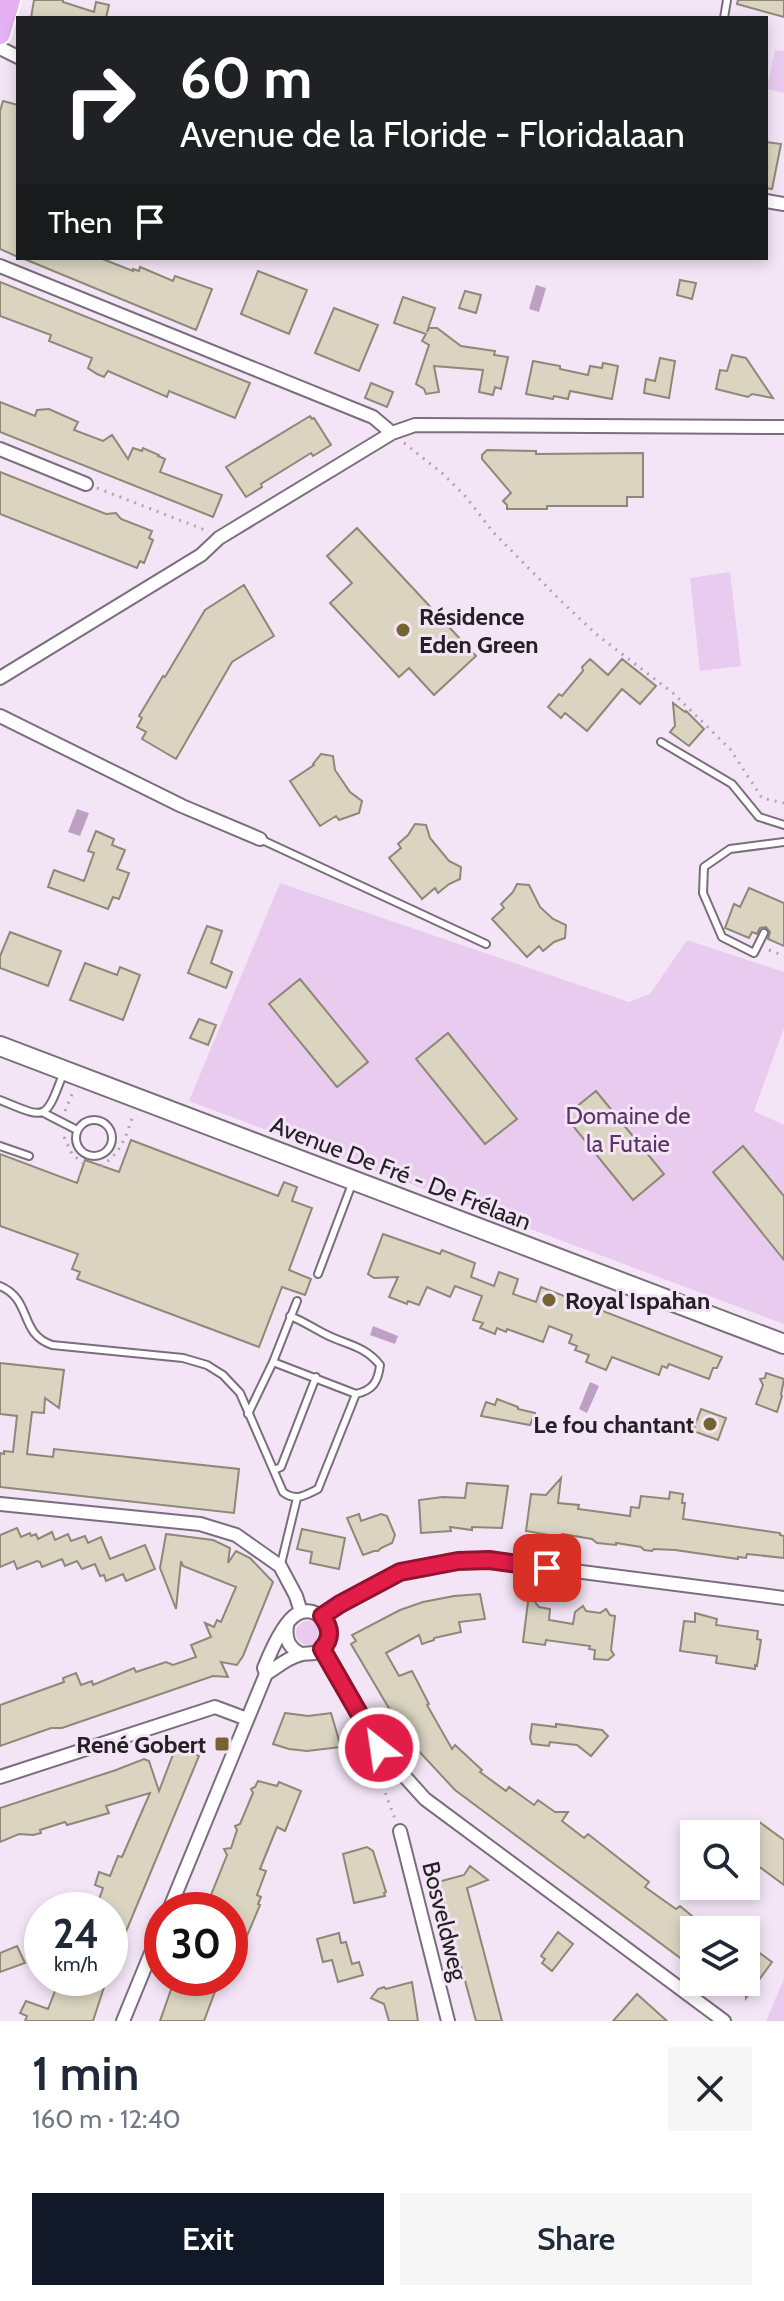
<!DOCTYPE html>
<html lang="en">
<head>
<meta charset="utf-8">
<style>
  body { margin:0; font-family:Cabin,sans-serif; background:#f6f6f7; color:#1f2937; height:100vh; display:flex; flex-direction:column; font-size:30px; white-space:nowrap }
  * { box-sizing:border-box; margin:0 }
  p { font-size:26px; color:#747a83 }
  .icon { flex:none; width:44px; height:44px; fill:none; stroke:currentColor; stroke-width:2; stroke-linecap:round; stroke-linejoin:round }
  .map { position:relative; height:2021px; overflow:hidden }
  .details { display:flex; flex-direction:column; background:#fff; flex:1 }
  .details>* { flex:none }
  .hud { position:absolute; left:16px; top:16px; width:752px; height:244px; border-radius:0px; box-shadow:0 4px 12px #0003; background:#202124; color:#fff; overflow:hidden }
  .fabs { position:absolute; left:680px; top:1820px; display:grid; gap:16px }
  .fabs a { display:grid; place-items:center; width:80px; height:80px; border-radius:0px; background:#fff; box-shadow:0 4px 12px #0003; font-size:40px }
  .speed { position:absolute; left:24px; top:1892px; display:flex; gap:16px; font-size:40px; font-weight:700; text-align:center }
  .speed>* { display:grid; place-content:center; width:104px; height:104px; border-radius:50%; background:#fff; box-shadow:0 4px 12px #0003; line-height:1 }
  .speed small { font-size:20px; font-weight:400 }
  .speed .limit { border:12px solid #d22; background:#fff; color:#111 }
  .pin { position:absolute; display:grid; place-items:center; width:68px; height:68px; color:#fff; margin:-34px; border-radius:16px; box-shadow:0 4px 12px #0006 }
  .me { position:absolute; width:88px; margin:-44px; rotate:330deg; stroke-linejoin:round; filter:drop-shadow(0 0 6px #0008) }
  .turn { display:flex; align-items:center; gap:28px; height:168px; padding:0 32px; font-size:36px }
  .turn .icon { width:104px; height:104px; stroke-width:2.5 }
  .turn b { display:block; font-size:56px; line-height:68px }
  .then { display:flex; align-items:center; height:76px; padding:0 32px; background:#0003; gap:16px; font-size:30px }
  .round { display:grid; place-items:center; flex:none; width:84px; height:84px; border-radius:0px; background:#f6f6f7 }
  .summary { display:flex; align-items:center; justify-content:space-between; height:136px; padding:0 32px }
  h1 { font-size:48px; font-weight:600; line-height:60px }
  .primary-button { display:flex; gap:16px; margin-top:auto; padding:16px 32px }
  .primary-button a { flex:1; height:92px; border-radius:0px; background:#111827; color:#fff; font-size:32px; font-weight:600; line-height:92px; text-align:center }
  .primary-button a+a { background:#f6f6f7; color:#1f2937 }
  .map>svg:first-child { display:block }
  .green { fill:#e9cbf0 }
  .water { fill:#bea0c5 }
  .building { fill:#dad4c1; stroke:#8d8877; stroke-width:2 }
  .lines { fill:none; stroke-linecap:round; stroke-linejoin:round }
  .lane-casing { stroke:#7a6e7d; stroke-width:10 }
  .street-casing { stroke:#7a6e7d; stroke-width:16 }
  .secondary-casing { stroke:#7a6e7d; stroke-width:22 }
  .primary-casing { stroke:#fff; stroke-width:24 }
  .path { stroke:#afa4b2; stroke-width:3; stroke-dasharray:2 6; stroke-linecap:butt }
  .lane { stroke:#fff; stroke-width:6 }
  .street { stroke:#fff; stroke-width:12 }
  .secondary { stroke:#fff; stroke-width:18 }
  .primary { stroke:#e6b1f2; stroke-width:20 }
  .route-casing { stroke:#92132f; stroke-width:20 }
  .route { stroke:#e11d48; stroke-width:14 }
  .poi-dot { fill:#736431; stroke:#f3e5f6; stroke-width:3 }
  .labels { text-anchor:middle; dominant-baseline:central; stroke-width:6; stroke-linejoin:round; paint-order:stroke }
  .poi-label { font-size:24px; font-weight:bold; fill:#252026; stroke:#f3e5f6; text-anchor:start }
  .park-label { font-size:24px; fill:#5a3263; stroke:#f3e5f6 }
  .street-label { font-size:24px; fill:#252026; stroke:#f3e5f6 }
</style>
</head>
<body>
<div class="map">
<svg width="784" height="2021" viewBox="0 0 784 2021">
  <rect width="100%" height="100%" fill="#f3e5f6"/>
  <path class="green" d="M775 50 784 51V93L767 89Z
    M730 572 741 666 700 671 690 578Z
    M280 883 629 1002 650 994 687 940 784 972V1028L754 1111 784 1125V1324L189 1101Z
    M296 1633a12 12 0 1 1 24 0a12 12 0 1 1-24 0Z
    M784 1979V2021H766Z"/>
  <path class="water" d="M536 285 546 288 539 312 529 309Z
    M77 809 89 813 80 836 68 832Z
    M373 1326 398 1336 395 1344 370 1335Z
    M590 1382 599 1386 587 1413 579 1409Z"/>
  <path class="building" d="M34 0H63V2L94 12 96 2 109 5 106 18H31Z
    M738 0H784V17L737 4Z
    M3 101 18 105V257L0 249V111Z
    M766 142 781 144 772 189 766 188Z
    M22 258H100L133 271V269L139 271 140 267 173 281 175 276 212 289 196 330Z
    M258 271 307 290 289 334 241 314Z
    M680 280 696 283 692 299 677 295Z
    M0 282 250 383 235 418 169 391 167 397 108 371 104 377 97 374 88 368 92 358 49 341 51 335 0 316Z
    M465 291 481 295 476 313 459 308Z
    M403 297 435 308 427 332 429 328H437L461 346 495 351 494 355 508 357 501 389 495 387 493 395 479 392 483 370 434 366 439 392 426 394 424 389 416 384 429 345 422 341 426 334 394 323Z
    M334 308 378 325 359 371 315 353Z
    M732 355 746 358 773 398 752 394 748 397 716 389 720 370 727 371Z
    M660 358 675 361 669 398 644 393 646 379 655 381Z
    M533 361 560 366V369L588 375 590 366 602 368 603 363 618 366 612 399 570 391 568 399 554 396 553 399 526 394Z
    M371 383 393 392 387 407 365 398Z
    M0 402 35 416 37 410 49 409 78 422 74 430 103 441 112 435 128 459 133 448 142 451 143 448 159 455 158 456 165 459 160 472 222 495 213 517 0 432Z
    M310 416 312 419 314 418 331 445 313 456 311 453 261 484 262 487 246 497 226 467Z
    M487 450 536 451V454L643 453V497H627V506H547V509H507V505L503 501 511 493 482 459V455Z
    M0 472 106 514 116 513 121 519 152 531 149 538 153 540 144 563 140 561 137 568 0 514Z
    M357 528 476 656 434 695 409 668 399 677 330 603 352 583 327 556Z
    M244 585 274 636 232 662 176 759 142 739 146 732 137 727 142 718 139 716 163 676 165 677 205 610Z
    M590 659 608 675 622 659 656 686 640 704 622 689 587 731 565 713 561 718 548 707 559 694 562 696 583 671 582 667Z
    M673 703 685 712 686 711 704 729 689 746 670 732 675 726Z
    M321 754 333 756 335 770 350 792 362 801 359 813 339 820 336 816 320 826 290 781 314 765 313 764Z
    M415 824 426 825 430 838 449 861 461 867 460 879 449 884 438 893 435 888 422 899 389 858 401 848 398 844 408 835Z
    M96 831 114 839 112 845 125 850 117 869 129 873 119 899 113 897 108 909 48 887 54 870 84 881 94 853 88 851Z
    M517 884 529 885 540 907 553 919 566 925 565 938 554 942 543 951 539 946 527 957 492 919 504 908 501 904 513 892Z
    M749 888 784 903V946L768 939 770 932 766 927 760 928 757 934 752 932 749 938 725 928 734 904 740 907Z
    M207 926 222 931 211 963 232 972 226 988 188 973Z
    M10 932 61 951 48 986 0 968V956Z
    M85 963 117 975 120 967 140 975 123 1020 70 1000Z
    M300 979 368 1062 337 1087 269 1004Z
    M199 1019 216 1025 208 1045 190 1038Z
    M448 1033 517 1119 485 1144 416 1059Z
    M596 1091 664 1174 633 1200 565 1116Z
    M131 1140 278 1196 284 1182 297 1187 292 1201 312 1208 289 1270 311 1279 305 1295 282 1287 259 1347 77 1279 80 1272 72 1269 78 1254 0 1226V1154L77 1183 85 1160 119 1172Z
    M743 1146 784 1196V1260L713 1172Z
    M383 1234 440 1254 442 1250 475 1263 471 1277 494 1286 499 1272 518 1279 513 1294 536 1302 541 1287 722 1357 717 1368H713L709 1379 669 1364 667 1368 662 1366 659 1375 612 1357 606 1370 586 1362 589 1355 575 1350 577 1346 569 1343 572 1335 549 1326 543 1342 507 1329 506 1332 497 1328 495 1334 480 1328 483 1323 473 1320 482 1296 455 1286 450 1297 427 1287 419 1305 408 1301 407 1304 389 1297 398 1277 374 1278 368 1274Z
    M0 1363 64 1370 59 1408 45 1398 44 1413 32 1412 27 1454 53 1457 54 1449 239 1469 234 1513 0 1487V1453L4 1454V1451L13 1452 17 1416 0 1414Z
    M766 1373 784 1379 781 1395 782 1396 777 1412 756 1404 763 1385 760 1379 765 1378Z
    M497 1399 518 1407V1409L535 1413 530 1425 481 1416 486 1402 495 1405Z
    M701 1409 726 1418 718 1440 693 1431Z
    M561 1478 558 1503 579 1505 578 1509 608 1513 630 1516 631 1507 639 1508 641 1496 669 1499 670 1492 683 1494 682 1503H685L683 1519 780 1533V1535L784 1536V1558L747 1554 746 1558 738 1557V1559L675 1550 654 1549 652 1551 644 1550 641 1547 616 1543V1545L597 1543 592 1539 562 1534 561 1537 526 1531 531 1494 546 1495Z
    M467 1483 508 1486 502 1528 472 1527V1530L450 1527 451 1531 421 1533 419 1500 442 1497 465 1498Z
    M359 1514 361 1521 381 1514 387 1516 395 1535 392 1543 381 1548 378 1551H374L363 1555 347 1518Z
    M17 1528 21 1537 30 1533 31 1536 36 1534 38 1539 52 1532 55 1540 68 1534 71 1541 85 1536 88 1543 101 1537 110 1559 145 1545 155 1569 126 1581 123 1574 106 1581 104 1575 100 1576 95 1564 82 1569 77 1561 65 1566 62 1559 42 1567 40 1562 37 1561 17 1569 14 1561 0 1567V1535Z
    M302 1529 345 1538 339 1569 310 1563 312 1552 297 1549Z
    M166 1534 213 1540 230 1548 228 1563 236 1551 250 1558 273 1582 243 1656 237 1665 221 1662 228 1677 213 1676 62 1728H51L0 1746V1705L64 1682 63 1678 76 1673 81 1685 92 1681 93 1685 134 1668 136 1672 166 1662 173 1665 196 1657 191 1645 211 1637 205 1623 214 1627 217 1620 221 1622 236 1587 183 1566 181 1561 176 1609 160 1568Z
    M480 1594 485 1619 459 1622 461 1632 434 1638V1640L422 1644 419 1635 386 1653 399 1676 412 1671 429 1704 427 1705 452 1749 455 1745 482 1770 480 1772 506 1791 509 1787 534 1805 538 1800 555 1812H568L562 1821 584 1838 588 1834 649 1882 645 1887 676 1909 680 1906 709 1930H694V1954L687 1963 455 1790 414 1746 411 1740 408 1742 394 1716 388 1715 390 1710 351 1644 356 1641 352 1635 400 1610 423 1602 454 1596Z
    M529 1594 539 1607 550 1609 549 1620 573 1624 575 1612 583 1606 586 1611 600 1613 606 1609 610 1615 615 1616 611 1650 614 1655 608 1660 594 1659 595 1650 589 1649 590 1646 546 1640 545 1645 523 1642Z
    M695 1613 717 1619 716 1625 758 1631 757 1639 761 1640 757 1666 755 1665V1669L716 1663 717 1656 680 1651 684 1621 695 1622Z
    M285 1713 308 1716 331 1713 341 1747 307 1751 289 1749 273 1744Z
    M532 1724 556 1727V1724L602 1730 608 1736 591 1756 577 1745 550 1742 549 1746 532 1744 530 1738Z
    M182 1749 199 1756 110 1970V1910H95L103 1888 95 1885 99 1872 110 1876 118 1856 122 1857 150 1793 106 1806 109 1813 67 1825 65 1822 40 1830 41 1833 33 1835 19 1834 0 1842V1808L116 1770 144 1759 149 1761 159 1791 174 1752Z
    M258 1781 277 1786 279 1782 301 1791 285 1831 277 1827 260 1869 266 1871 257 1895 261 1897 258 1904 260 1905 247 1936 230 1929V1910H205L227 1855 224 1849 231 1848 237 1830 235 1826 240 1824 253 1793 251 1789 255 1787Z
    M758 1821 784 1840V1885L746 1857V1836Z
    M367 1847 373 1851 386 1892 384 1893 385 1896 354 1903 343 1854Z
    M470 1866 488 1880 467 1888 502 2021H476L438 1882 464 1875Z
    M558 1932 573 1944 552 1971 542 1963 545 1959 541 1956Z
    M339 1933 341 1943 346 1942 352 1964 359 1962 363 1975 338 1982 332 1960 323 1962 317 1939Z
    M746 1943 772 1962 746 1998Z
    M17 1946 25 1963 0 1972V1953Z
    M60 1978H107L93 2021H25L27 2016 20 2013 26 2001 48 2009Z
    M175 1978H220L204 2021H160Z
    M412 1982 418 2021H389L384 2004 371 1998 378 1989 384 1987 386 1989Z
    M637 1994 667 2021H613Z"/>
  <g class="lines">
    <defs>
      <path id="lane" d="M724 18 727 0
        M661 742 732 784 759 817 784 825
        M260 839 486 944
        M764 933 754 953 722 937 703 893 704 867 730 849 784 842
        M0 1100C46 1119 45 1122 63 1074
        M44 1113 77 1130
        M76 1138a18 18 0 1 1 36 0a18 18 0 1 1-36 0Z
        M0 1146 29 1156
        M318 1274 352 1184
        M0 1286C33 1300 18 1333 52 1345L183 1358 207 1365 223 1375 240 1393 283 1492C296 1502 305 1495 318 1489L356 1394 273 1362
        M290 1316C303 1321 313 1328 325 1334 346 1345 364 1345 380 1365 378 1382 373 1390 356 1394
        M248 1414 273 1362 297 1301
        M274 1470 281 1467 316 1377
        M281 1564 297 1498"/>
      <path id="street" d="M0 48 18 57
        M766 201 784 204
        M0 266 373 417 392 433
        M0 449 86 484
        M0 678 201 555 219 538 392 433 415 425 784 427
        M0 716 182 806 260 839
        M0 1504 200 1524 236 1535 280 1566 296 1596 301 1612
        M322 1616C342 1602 377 1580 400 1572 425 1563 462 1561 489 1560L784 1598
        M287 1626C285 1639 289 1648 301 1654
        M322 1649 379 1748 425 1799 724 2021
        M0 1777 215 1707 247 1719
        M400 1831 448 2021
        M169 1910 266 1674 264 1668C270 1653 283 1622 297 1614 318 1602 341 1632 322 1649 315 1656 307 1652 299 1655 287 1658 276 1668 266 1674
        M123 2021 162 1926"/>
      <path id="secondary" d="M0 1046 784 1344"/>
      <path id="primary" d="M0 34 10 0"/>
    </defs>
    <use href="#lane" class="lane-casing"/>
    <use href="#street" class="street-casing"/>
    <use href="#secondary" class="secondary-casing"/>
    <use href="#primary" class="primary-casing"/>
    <path class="path" d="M404 443 442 473 466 497 493 532 561 601 596 634 673 693 730 749 762 798 784 803
      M97 488 205 530
      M769 950 784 956
      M65 1111 73 1092
      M64 1137 72 1154 84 1164
      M101 1166C122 1153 126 1135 134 1113
      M374 1763 395 1819"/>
    <use href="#lane" class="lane"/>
    <use href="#street" class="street"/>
    <use href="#secondary" class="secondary"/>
    <use href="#primary" class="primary"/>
  </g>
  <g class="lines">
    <defs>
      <path id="route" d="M379 1748 322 1649C332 1638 331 1628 322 1616L340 1604 400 1572 458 1561 489 1560 547 1568"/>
    </defs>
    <use href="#route" class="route-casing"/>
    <use href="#route" class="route"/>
  </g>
  <g class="poi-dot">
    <circle cx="403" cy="630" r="8"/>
    <circle cx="549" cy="1300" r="8"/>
    <circle cx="710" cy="1424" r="8"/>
    <rect x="214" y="1736" width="16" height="16" rx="4"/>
  </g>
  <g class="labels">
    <g class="poi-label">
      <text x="419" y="616">Résidence<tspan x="419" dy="28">Eden Green</tspan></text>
      <text x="565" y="1300">Royal Ispahan</text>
      <text x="694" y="1424" text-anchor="end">Le fou chantant</text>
      <text x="206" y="1744" text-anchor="end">René Gobert</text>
    </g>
    <g class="park-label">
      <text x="628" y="1115">Domaine de<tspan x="628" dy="28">la Futaie</tspan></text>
    </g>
    <g class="street-label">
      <text transform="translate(401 1173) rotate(21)">Avenue De Fré - De Frélaan</text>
      <text transform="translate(445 1921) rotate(76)">Bosveldweg</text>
    </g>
  </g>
</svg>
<div class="fabs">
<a><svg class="icon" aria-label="search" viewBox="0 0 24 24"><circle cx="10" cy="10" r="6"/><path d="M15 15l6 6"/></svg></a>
<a><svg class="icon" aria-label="layers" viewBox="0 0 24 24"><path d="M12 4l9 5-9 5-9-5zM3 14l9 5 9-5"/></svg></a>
</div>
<div class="speed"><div>24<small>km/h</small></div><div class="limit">30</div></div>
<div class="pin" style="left:547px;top:1568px;background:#d93025"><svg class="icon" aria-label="arrive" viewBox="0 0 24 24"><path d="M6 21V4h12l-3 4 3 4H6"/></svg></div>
<svg class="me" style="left:379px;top:1748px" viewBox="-20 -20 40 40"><circle r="17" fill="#e11d48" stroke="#fff" stroke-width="3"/><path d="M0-11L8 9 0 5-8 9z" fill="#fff"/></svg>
<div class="hud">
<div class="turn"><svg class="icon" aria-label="right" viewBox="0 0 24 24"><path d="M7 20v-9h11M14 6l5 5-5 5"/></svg><div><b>60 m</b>Avenue de la Floride - Floridalaan</div></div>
<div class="then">Then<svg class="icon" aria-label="arrive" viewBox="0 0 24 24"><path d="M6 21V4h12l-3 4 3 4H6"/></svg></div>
</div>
</div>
<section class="details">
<div class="summary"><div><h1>1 min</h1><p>160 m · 12:40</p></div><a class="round"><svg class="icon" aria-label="close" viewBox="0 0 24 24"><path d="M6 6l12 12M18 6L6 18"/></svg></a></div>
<div class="primary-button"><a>Exit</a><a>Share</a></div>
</section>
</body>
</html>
